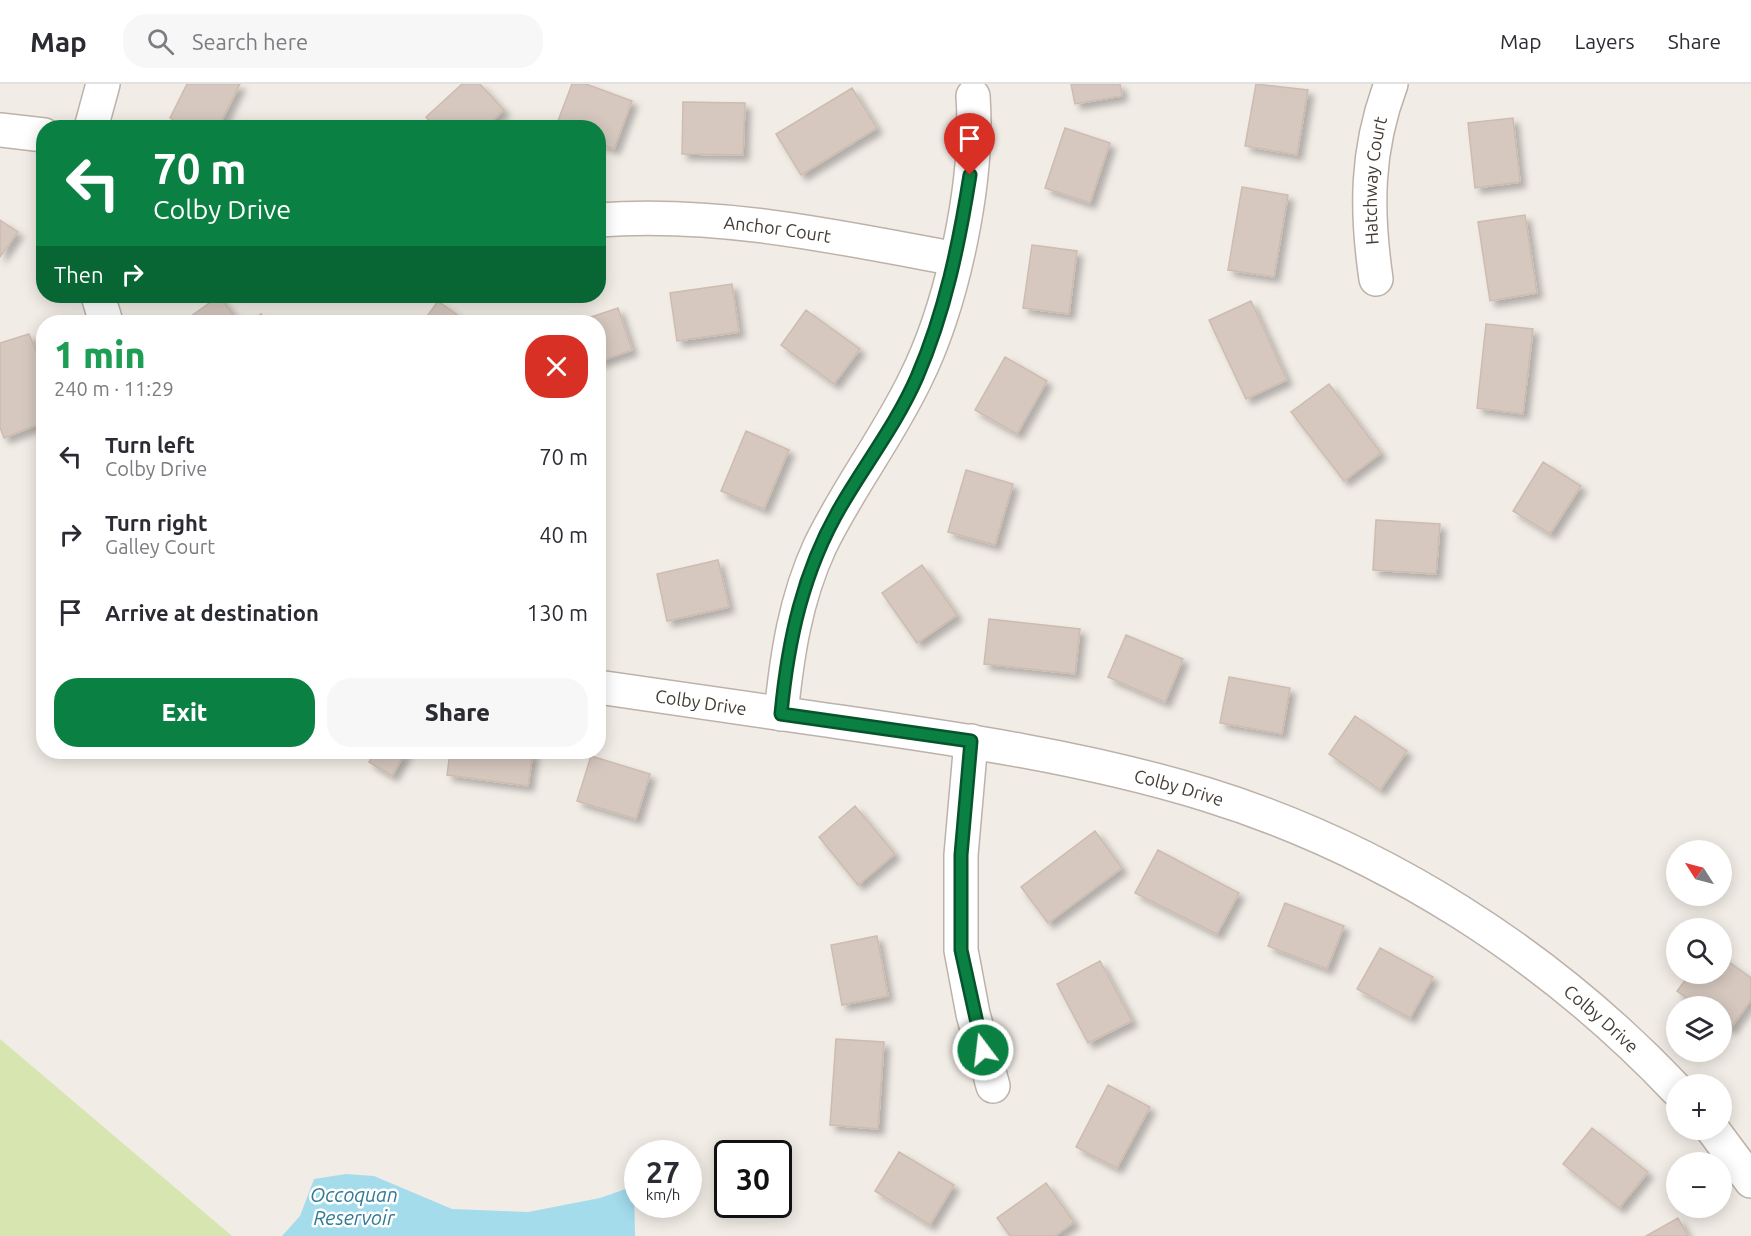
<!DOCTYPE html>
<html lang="en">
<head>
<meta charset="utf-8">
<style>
  body { margin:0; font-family:Ubuntu,sans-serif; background:#f7f7f7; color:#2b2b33; height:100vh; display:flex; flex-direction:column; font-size:22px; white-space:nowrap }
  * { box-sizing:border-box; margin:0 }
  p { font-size:20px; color:#7c7c81 }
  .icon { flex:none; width:33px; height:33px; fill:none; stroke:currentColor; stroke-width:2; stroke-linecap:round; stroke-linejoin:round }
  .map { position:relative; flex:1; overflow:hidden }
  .panel { position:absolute; left:36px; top:231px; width:570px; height:444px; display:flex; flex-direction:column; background:#fff; border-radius:24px; box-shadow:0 3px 15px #0003 }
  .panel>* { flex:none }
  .hud { position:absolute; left:36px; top:36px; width:570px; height:183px; border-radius:24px; box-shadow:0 3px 15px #0003; background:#0b8043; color:#fff; overflow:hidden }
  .needle { width:39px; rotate:306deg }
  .fabs { position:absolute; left:1666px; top:756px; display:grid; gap:12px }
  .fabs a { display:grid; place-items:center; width:66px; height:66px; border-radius:50%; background:#fff; box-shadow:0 3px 15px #0003; font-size:30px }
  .speed { position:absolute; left:624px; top:1056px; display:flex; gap:12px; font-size:30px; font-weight:700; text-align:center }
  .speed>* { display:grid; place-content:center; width:78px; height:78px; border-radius:50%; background:#fff; box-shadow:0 3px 15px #0003; line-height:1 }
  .speed small { font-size:15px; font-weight:400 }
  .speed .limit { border:3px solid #111; border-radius:9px; background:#fff; color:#111 }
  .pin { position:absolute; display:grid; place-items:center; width:51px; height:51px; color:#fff; margin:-62px -26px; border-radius:50% 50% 50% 0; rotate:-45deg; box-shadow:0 0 6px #0007 }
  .pin .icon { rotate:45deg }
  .me { position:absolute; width:66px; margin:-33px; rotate:345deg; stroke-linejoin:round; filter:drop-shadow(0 0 4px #0008) }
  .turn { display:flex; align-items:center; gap:21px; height:126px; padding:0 18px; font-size:27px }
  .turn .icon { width:78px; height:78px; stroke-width:2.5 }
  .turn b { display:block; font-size:42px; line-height:51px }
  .then { display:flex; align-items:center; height:57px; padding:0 18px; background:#0003; gap:12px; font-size:22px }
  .round { display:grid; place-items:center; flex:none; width:63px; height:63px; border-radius:24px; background:#f7f7f7 }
  .headline { display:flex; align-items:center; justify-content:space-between; height:102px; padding:0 18px }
  h1 { font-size:36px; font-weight:800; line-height:45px; color:#1e9e55 }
  .primary-button { display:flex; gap:12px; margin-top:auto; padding:12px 18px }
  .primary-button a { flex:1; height:69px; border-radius:24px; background:#0b8043; color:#fff; font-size:24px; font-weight:800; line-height:69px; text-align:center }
  .primary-button a+a { background:#f7f7f7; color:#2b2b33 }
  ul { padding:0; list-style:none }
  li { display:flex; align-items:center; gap:18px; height:78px; padding:0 18px }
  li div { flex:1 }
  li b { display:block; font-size:22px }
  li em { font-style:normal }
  header { display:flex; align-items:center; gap:36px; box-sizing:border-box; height:84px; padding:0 30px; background:#fff; border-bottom:2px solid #e1e1e2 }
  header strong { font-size:28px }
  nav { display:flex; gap:33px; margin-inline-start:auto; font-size:21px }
  .search { width:420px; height:54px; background:#f7f7f7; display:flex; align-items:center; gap:15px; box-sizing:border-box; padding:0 21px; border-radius:24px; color:#7c7c81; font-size:22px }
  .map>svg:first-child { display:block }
  .green { fill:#d7e5b0 }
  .water { fill:#a4dcec }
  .building { fill:#d6c8bf; stroke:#cdbcaf; stroke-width:1.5; filter:url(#shadow) }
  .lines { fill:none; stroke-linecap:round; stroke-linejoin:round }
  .street-casing { stroke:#bdb2a9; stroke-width:36 }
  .street { stroke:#fff; stroke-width:33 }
  .route-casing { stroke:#07532c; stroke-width:15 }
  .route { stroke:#0b8043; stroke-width:10 }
  .labels { text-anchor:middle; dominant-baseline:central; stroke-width:5; stroke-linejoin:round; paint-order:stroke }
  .street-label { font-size:18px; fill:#443c35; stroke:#fff }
  .water-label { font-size:20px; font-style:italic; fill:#2f7b94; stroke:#fff }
</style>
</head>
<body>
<header>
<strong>Map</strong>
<div class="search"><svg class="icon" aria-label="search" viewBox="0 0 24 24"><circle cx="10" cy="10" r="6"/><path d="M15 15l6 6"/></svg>Search here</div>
<nav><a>Map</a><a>Layers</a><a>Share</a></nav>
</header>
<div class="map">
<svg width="1751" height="1152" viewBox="0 0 1751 1152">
  <defs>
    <filter id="shadow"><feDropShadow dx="5.5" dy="5.5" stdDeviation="3" flood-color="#0004"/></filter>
  </defs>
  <rect width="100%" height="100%" fill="#f2ece6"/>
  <path class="green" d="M0 955 232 1152H0Z"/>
  <path class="water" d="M346 1090 374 1092 452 1125 528 1128 600 1114 634 1102 635 1152H282L300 1132 314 1095Z"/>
  <path class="building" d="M187 0H240L218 44H188L170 34Z
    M462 0H480L504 26 485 44H435L426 33Z
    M572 0H586L632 17 614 65 598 59V44L556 42Z
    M1071 0H1120L1122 12 1075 20Z
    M1256 0 1308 6 1297 71 1245 62Z
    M852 4 877 44 801 91 776 50Z
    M683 18 745 19 743 71 682 70Z
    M1513 34 1520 98 1475 104 1468 39Z
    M1065 44 1110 59 1090 119 1045 104Z
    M1242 103 1288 111 1274 193 1228 186Z
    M1525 131 1537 209 1490 217 1478 138Z
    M0 136 18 148 0 173Z
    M1032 161 1077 167 1069 230 1023 224Z
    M732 200 739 248 677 257 670 209Z
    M219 212 239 238H183Z
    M438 217 467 238H423Z
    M1251 217 1287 296 1246 315 1209 236Z
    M618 224 632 266 598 278V238H576Z
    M806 226 860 265 834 300 781 261Z
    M261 230 268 238H250Z
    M1486 240 1533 245 1523 330 1477 324Z
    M29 250 44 286V338L4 354 0 343V259Z
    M1005 273 1047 297 1017 350 975 326Z
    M1329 300 1381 369 1344 397 1291 328Z
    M746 347 789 366 764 425 721 407Z
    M1543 378 1581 402 1550 450 1513 427Z
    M966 386 1013 400 995 461 948 448Z
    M1376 436 1440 440 1436 490 1373 486Z
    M718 476 729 523 667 537 657 490Z
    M922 481 957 531 917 559 882 509Z
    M989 535 1080 545 1075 590 984 580Z
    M1126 551 1183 575 1165 618 1108 593Z
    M1229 593 1290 604 1282 650 1220 639Z
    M1355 632 1407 667 1380 706 1329 670Z
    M375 668H406L392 692 369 678Z
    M450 668H533L528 702 447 691Z
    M591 672 650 690 636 735 577 717Z
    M855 722 895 770 858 801 819 753Z
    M1095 747 1122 784 1048 839 1021 803Z
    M1158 766 1239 809 1217 850 1135 809Z
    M1285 819 1344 842 1327 885 1268 862Z
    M877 852 888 912 842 921 831 861Z
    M1380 864 1433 893 1410 934 1357 905Z
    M1722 873 1751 894V916L1730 945 1722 940V922H1698L1677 907 1690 890H1722Z
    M1100 877 1132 937 1088 959 1057 900Z
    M836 955 884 958 878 1045 830 1041Z
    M1108 1001 1150 1023 1117 1084 1076 1063Z
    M1592 1044 1648 1088 1619 1124 1563 1080Z
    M899 1068 954 1101 930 1141 875 1107Z
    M1046 1099 1074 1138 1055 1152H1010L997 1134Z
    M1678 1134 1688 1152H1646Z"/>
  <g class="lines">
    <defs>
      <g id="street">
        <path d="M91 44 103 0"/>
        <path d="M0 46 44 51"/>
        <path id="s1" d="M598 136C719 127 838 153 956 175"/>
        <path id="s2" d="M1376 195C1366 126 1366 66 1391 0"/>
        <path d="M98 212 106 238"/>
        <path id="s3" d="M598 603C677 614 755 626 833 637 958 655 1084 673 1205 710 1384 765 1548 870 1677 1006"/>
        <path d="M781 630C787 572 795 516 820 462 848 404 887 354 915 296 953 220 979 97 973 12"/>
        <path d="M971 657 961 771V866L973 930 993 1002"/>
        <path d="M1713 1046 1751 1097"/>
      </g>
    </defs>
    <use href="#street" class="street-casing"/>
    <use href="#street" class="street"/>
  </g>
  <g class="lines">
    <defs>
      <path id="route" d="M970 91C959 160 945 228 917 293 897 339 866 379 841 422 803 487 788 556 781 630L971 657 961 771V866L983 966"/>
    </defs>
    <use href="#route" class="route-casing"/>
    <use href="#route" class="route"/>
  </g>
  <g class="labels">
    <g class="street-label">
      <text stroke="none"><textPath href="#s2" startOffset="99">Hatchway Court</textPath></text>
      <text stroke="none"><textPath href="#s1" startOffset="180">Anchor Court</textPath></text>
      <text stroke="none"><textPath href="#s3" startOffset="104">Colby Drive</textPath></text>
      <text stroke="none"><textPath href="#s3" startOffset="590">Colby Drive</textPath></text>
      <text stroke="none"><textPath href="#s3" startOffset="1076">Colby Drive</textPath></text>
    </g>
    <g class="water-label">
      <text x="354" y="1110">Occoquan<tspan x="354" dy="23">Reservoir</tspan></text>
    </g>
  </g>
</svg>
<div class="fabs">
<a><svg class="needle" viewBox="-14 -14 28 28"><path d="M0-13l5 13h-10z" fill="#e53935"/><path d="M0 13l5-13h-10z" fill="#7c7c81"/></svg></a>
<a><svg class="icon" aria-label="search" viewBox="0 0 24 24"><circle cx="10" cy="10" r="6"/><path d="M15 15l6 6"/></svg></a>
<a><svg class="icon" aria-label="layers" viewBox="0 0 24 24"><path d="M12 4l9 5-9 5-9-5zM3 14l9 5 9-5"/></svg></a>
<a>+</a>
<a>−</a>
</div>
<div class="speed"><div>27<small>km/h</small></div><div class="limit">30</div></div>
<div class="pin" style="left:970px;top:91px;background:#d93025"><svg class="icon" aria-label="arrive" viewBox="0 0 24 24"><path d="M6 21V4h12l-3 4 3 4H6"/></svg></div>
<svg class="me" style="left:983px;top:966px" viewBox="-20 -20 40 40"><circle r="17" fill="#0b8043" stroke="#fff" stroke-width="3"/><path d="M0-11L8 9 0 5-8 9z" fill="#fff"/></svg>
<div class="hud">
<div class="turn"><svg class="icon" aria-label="left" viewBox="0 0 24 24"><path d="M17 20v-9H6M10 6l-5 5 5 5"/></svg><div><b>70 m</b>Colby Drive</div></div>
<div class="then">Then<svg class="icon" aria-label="right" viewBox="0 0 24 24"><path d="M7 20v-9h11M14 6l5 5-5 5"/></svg></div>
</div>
<section class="panel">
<div class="headline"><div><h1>1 min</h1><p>240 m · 11:29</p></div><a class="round" style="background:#d93025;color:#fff"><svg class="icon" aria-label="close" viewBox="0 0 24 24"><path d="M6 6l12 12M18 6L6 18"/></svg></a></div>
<ul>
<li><svg class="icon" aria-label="left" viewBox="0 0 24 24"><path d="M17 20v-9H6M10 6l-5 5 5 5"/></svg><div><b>Turn left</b><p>Colby Drive</p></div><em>70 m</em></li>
<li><svg class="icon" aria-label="right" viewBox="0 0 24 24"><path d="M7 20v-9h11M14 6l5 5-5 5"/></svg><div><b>Turn right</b><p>Galley Court</p></div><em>40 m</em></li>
<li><svg class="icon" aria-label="arrive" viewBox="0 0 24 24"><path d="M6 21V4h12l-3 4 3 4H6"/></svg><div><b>Arrive at destination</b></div><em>130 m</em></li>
</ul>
<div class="primary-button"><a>Exit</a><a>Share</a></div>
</section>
</div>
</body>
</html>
